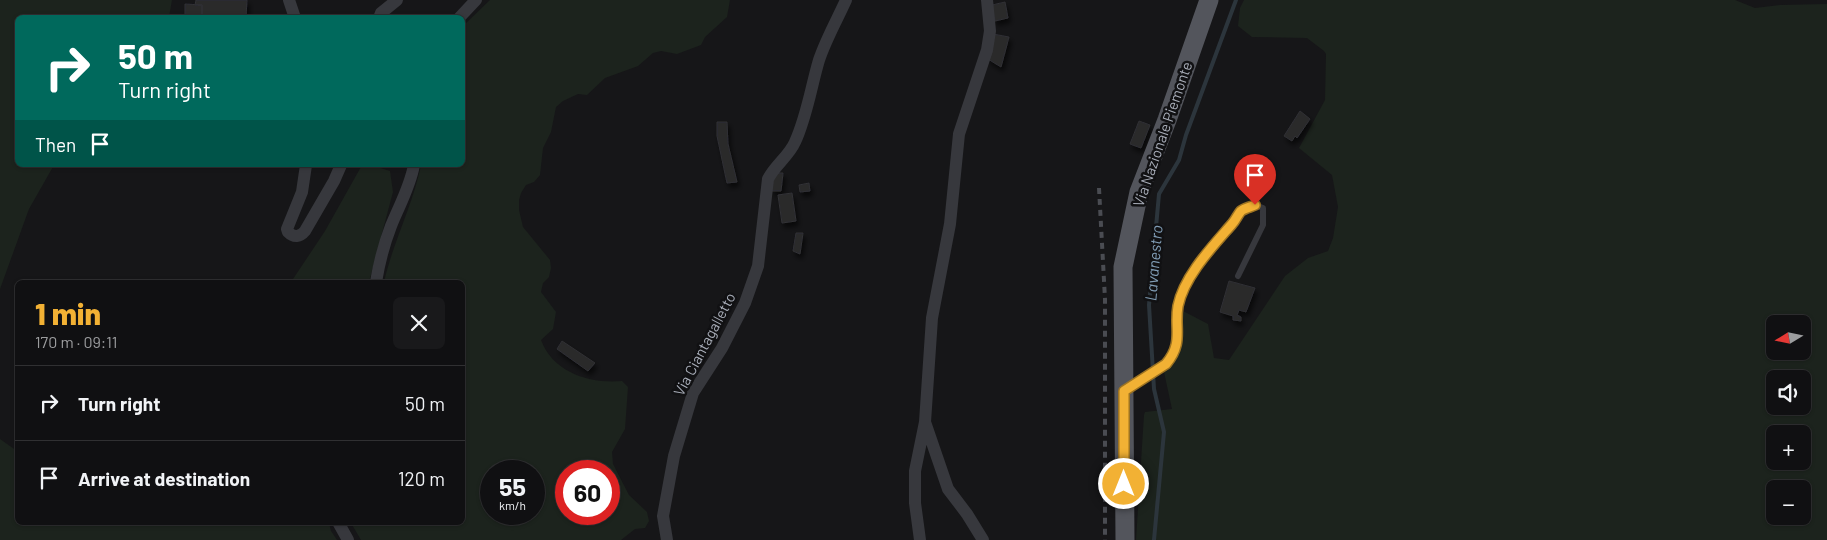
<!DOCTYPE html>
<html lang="en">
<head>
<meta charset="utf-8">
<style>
  body { margin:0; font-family:Barlow,sans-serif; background:#19191b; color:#f1f3f6; height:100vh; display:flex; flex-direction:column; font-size:19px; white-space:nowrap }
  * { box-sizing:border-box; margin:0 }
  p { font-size:16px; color:#9c9d9f }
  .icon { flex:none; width:28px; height:28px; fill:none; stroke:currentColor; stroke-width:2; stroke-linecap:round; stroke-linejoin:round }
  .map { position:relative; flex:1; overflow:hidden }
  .sheet { position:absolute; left:15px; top:280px; width:450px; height:245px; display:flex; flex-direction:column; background:#101012; border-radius:8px; box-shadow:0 1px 4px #0004,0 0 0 1px #303032 }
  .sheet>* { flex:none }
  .hud { position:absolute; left:15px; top:15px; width:450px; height:152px; border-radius:8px; box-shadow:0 1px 4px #0004,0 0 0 1px #303032; background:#00695c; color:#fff; overflow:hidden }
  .needle { width:32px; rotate:260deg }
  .fabs { position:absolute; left:1766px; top:315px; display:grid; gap:10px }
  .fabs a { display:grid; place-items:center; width:45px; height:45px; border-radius:8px; background:#101012; box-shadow:0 1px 4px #0004,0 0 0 1px #303032; font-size:25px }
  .speed { position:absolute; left:480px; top:460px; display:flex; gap:10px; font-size:25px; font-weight:700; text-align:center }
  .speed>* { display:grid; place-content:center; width:65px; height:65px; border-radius:50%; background:#101012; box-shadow:0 1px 4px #0004,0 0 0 1px #303032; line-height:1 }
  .speed small { font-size:12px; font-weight:400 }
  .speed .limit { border:8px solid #d22; background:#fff; color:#111 }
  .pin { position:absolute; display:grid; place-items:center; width:42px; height:42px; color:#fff; margin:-51px -21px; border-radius:50% 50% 50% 0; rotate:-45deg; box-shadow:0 0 5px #0007 }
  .pin .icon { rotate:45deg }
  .me { position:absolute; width:55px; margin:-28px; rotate:0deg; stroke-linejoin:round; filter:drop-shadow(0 0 4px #0008) }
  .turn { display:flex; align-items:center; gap:18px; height:105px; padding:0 20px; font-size:22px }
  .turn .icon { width:65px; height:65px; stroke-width:2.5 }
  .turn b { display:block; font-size:35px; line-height:42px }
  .then { display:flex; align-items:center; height:48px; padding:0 20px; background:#0003; gap:10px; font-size:19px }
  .round { display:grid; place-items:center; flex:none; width:52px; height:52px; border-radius:8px; background:#19191b }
  .summary { display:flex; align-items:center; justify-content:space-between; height:85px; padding:0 20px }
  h1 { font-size:30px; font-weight:800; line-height:38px; color:#f2b134 }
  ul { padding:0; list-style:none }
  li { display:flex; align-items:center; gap:15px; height:75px; padding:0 20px; border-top:1px solid #303032 }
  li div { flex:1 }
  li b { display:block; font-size:19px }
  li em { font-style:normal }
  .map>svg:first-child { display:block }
  .green { fill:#1c231d; fill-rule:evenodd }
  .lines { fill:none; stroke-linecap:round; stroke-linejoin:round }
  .stream { stroke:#2c353c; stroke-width:4 }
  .building { fill:#29292c; stroke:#303034; filter:url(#shadow) }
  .service { stroke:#37383d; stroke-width:6 }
  .minor { stroke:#37383d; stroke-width:12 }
  .primary { stroke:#53555c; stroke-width:19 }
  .rail { stroke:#4a4c52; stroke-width:4; stroke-dasharray:6 5; stroke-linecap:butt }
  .route-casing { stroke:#9d7322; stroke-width:12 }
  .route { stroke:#f2b134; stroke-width:9 }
  .labels { text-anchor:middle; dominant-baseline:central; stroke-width:5; stroke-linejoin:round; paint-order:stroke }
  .street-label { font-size:15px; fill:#a8adb8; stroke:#111113 }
  .water-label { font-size:16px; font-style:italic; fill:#7f9bb3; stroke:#111113 }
</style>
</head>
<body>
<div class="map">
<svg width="1827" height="540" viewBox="0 0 1827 540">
  <defs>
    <filter id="shadow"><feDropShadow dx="2.5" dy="4.5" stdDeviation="2.5" flood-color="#0009"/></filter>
  </defs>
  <rect width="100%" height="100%" fill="#161618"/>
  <path class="green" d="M0 0H172L169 17 18 18V165H54L29 209 0 289Z
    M490 0H730L727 17 705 37 701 45 677 54 661 51 653 53 638 66 605 78 587 95 578 94 563 101 556 107 551 132 543 148 540 175 534 182 526 185 521 193 519 200V210L523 227 550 260 551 268 549 277 543 283 541 292 556 312 553 329 541 340C553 373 591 384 622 381L628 387 625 429 612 452 613 464 629 495 647 512 649 521 645 528 635 529 621 540H361L351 523 462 522V282H384C393 242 413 205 421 165H462L463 26ZM491 471H534V514H491ZM566 471H609V514H566Z
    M1244 0H1735L1755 8 1780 5 1827 4V540H1136L1144 415 1145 412 1172 409 1164 372 1177 320 1183 311 1208 324 1214 358 1229 360 1285 276 1308 258 1328 251 1333 238 1338 207 1332 175 1299 148 1325 100 1326 54 1324 51 1307 38 1252 37 1238 26 1240 8ZM1775 324H1802V351H1775ZM1775 379H1802V406H1775ZM1775 434H1802V461H1775ZM1775 489H1802V516H1775Z
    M362 165H371L390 171 393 192 369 282H291L325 231Z
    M0 439 17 451 18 522 329 523 331 531 337 540H0Z"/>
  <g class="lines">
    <path class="stream" d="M1154 540 1164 432 1154 389 1149 305 1159 194 1179 160 1186 135 1236 0"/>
  </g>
  <path class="building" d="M196 0H247L246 17 213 15V18H202V5H195Z
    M1005 2 1008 18 995 21 992 5Z
    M185 4 202 5V16L185 15Z
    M993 34 1009 37 1001 67 988 59Z
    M1300 111 1310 119 1297 138 1295 136 1292 141 1284 136Z
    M1139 121 1150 125 1141 148 1130 144Z
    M717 122H727L728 144 737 182 727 183 717 136Z
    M773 173H783L781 191H772Z
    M809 183 810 191 800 192 799 185Z
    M792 193 796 221 782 223 778 195Z
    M796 233H803L800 254 793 251Z
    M1229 281 1255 288 1246 312 1239 310 1237 315 1241 317V321L1233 320V316L1220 312Z
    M562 341 595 363 588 371 557 349Z"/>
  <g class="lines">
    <path class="service" d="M1127 389C1139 381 1163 370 1171 359 1182 342 1176 324 1178 306 1183 277 1213 245 1232 224 1236 220 1238 214 1241 211 1245 208 1251 207 1255 205L1263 208V225L1238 276"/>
    <path class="minor" d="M289 0 295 18
      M379 18 381 13 397 0
      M459 18 476 0
      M306 165 302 192 287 229 288 232C294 238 300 237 305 231L334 181 341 165
      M376 282C379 264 384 244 391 226 399 206 410 187 414 165
      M925 422 948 489 967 514 983 540
      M338 522 348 540
      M667 540 663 516 674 456 693 393 722 348 745 303 758 266 768 179C775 165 789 156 795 142 807 116 811 87 819 60 826 39 837 20 846 0
      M920 540 915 503V471L925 422 932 318 950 224 959 134 987 50 990 31 987 0"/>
    <path class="primary" d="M1125 540 1123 267 1139 192 1167 120 1209 0"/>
    <path class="rail" d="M1099 188 1105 299V540"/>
  </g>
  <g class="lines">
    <defs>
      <path id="route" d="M1124 484V391L1166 364C1184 343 1174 328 1178 306 1184 276 1213 246 1232 224 1236 220 1238 214 1241 211 1245 208 1251 207 1255 205"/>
    </defs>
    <use href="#route" class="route-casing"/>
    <use href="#route" class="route"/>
  </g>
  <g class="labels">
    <g class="street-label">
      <text transform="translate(1162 134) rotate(-71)">Via Nazionale Piemonte</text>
      <text transform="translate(704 344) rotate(-62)">Via Ciantagalletto</text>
    </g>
    <g class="water-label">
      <text transform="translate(1153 263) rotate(-85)">Lavanestro</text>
    </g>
  </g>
</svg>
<div class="fabs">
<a><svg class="needle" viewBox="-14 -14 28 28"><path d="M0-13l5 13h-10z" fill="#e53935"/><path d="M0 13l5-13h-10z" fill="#9c9d9f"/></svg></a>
<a><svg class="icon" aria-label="sound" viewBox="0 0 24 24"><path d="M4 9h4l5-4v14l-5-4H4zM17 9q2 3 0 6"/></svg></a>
<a>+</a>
<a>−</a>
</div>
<div class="speed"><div>55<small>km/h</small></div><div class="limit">60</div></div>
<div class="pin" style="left:1255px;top:205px;background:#d93025"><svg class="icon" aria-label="arrive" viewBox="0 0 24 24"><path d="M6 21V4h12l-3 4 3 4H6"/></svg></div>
<svg class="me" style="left:1124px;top:484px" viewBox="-20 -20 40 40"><circle r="17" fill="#f2b134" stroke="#fff" stroke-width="3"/><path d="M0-11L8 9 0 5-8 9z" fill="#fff"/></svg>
<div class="hud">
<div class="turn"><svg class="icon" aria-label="right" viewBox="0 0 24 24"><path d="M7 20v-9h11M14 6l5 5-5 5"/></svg><div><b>50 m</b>Turn right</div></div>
<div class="then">Then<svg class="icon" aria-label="arrive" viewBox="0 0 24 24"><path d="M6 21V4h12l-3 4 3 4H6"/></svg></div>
</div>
<section class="sheet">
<div class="summary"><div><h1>1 min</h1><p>170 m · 09:11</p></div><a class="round"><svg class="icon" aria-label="close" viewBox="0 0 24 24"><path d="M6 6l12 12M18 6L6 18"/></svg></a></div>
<ul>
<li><svg class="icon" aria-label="right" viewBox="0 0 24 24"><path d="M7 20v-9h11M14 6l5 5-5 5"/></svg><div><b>Turn right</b></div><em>50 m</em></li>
<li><svg class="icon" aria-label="arrive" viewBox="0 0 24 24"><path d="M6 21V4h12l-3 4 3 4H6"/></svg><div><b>Arrive at destination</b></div><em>120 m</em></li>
</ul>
</section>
</div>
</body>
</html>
